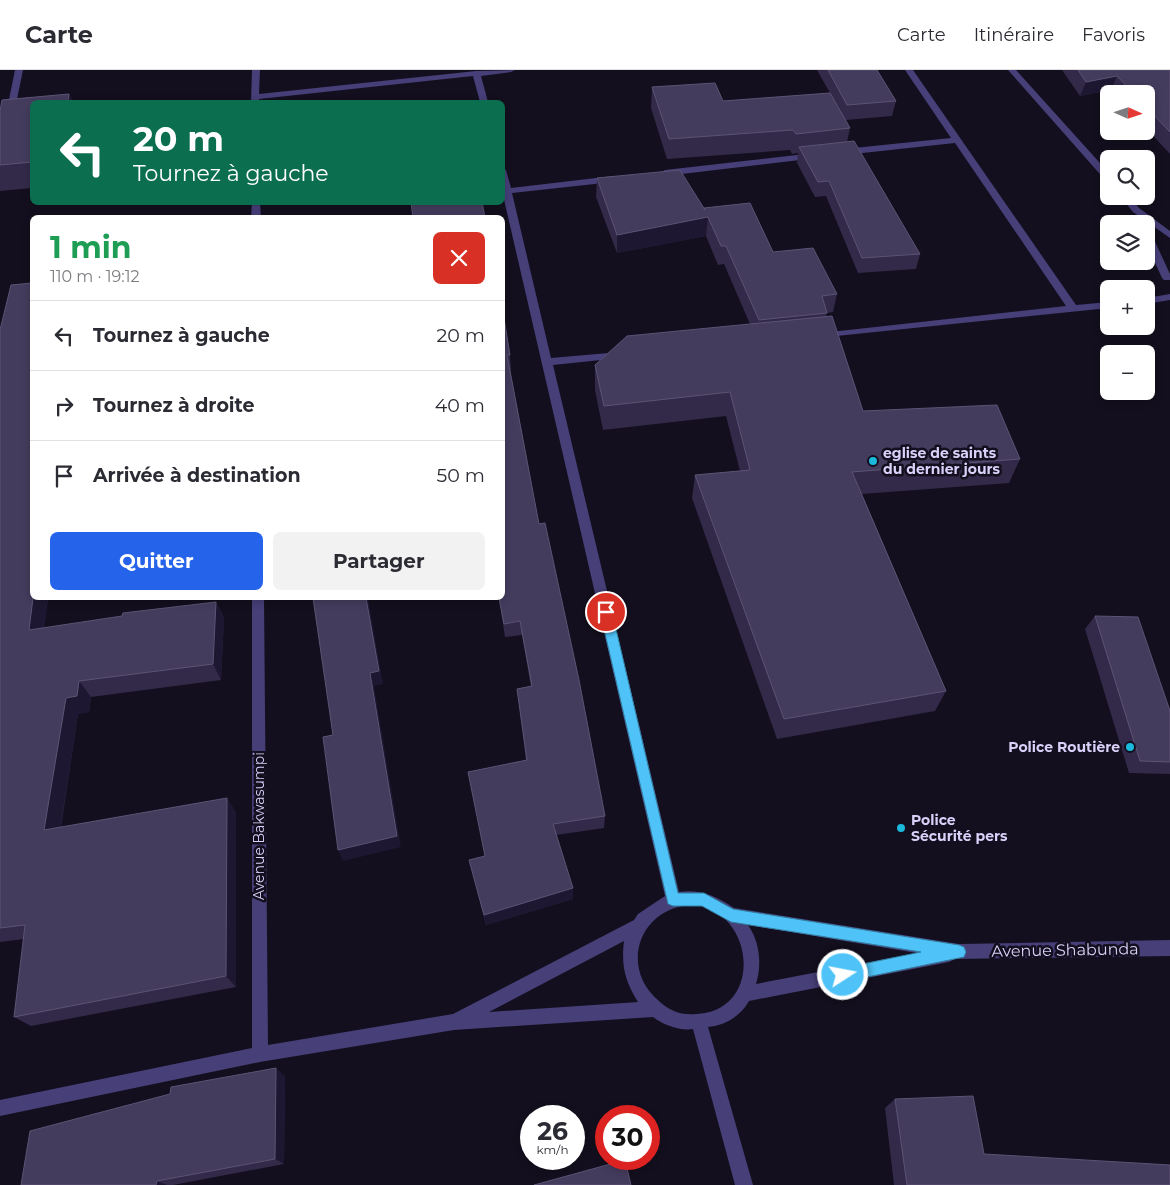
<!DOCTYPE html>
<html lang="fr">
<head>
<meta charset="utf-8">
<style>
  body { margin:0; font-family:Montserrat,sans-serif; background:#f2f2f3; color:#2b2b33; height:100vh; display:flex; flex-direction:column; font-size:19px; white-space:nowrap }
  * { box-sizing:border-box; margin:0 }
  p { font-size:16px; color:#7c7c81 }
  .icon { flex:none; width:28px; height:28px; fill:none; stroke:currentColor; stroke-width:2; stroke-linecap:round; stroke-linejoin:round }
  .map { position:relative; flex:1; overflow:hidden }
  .panel { position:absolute; left:30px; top:145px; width:475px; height:385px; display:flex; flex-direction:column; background:#fff; border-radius:8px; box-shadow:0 2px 8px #0003 }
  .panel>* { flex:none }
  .hud { position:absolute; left:30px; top:30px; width:475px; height:105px; border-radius:8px; box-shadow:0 2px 8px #0003; background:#0b6e4f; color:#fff; overflow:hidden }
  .needle { width:32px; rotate:93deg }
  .fabs { position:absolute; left:1100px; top:15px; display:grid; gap:10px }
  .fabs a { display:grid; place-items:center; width:55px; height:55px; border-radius:8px; background:#fff; box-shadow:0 2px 8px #0003; font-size:25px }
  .speed { position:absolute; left:520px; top:1035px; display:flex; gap:10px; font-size:25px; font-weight:700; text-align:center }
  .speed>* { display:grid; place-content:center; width:65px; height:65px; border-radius:50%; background:#fff; box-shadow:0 2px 8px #0003; line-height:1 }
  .speed small { font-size:12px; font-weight:400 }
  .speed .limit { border:8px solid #d22; background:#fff; color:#111 }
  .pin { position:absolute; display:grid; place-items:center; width:42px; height:42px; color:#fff; margin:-21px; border:2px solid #fff; border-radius:50%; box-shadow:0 1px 5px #0007 }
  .me { position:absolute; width:55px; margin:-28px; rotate:79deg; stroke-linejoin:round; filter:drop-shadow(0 0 4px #0008) }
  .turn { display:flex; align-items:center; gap:18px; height:105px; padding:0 20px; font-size:22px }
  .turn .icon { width:65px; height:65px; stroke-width:2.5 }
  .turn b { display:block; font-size:35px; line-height:42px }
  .round { display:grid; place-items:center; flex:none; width:52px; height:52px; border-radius:8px; background:#f2f2f3 }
  .headline { display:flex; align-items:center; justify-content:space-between; height:85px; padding:0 20px }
  h1 { font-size:30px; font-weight:700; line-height:38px; color:#1e9e55 }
  .button { display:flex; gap:10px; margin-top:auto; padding:10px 20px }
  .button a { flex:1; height:58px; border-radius:8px; background:#2563eb; color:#fff; font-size:20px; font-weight:700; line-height:58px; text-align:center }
  .button a+a { background:#f2f2f3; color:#2b2b33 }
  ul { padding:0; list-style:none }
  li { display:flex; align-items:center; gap:15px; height:70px; padding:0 20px; border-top:1px solid #e1e1e2 }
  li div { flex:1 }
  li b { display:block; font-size:19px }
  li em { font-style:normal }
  header { display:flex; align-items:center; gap:30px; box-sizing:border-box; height:70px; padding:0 25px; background:#fff; border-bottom:1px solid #e1e1e2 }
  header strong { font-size:24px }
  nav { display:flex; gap:28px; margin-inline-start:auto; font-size:18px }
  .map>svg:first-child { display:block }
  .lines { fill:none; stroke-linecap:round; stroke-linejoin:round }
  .minor { fill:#463f78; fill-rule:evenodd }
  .wall { fill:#332a4a }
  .shaded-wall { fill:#1e1731 }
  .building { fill:#443c5d; stroke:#5c5375 }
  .route { fill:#4fc3f7; stroke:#337fa1 }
  .poi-dot { fill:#1bb9dc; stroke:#130f1e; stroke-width:2 }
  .labels { text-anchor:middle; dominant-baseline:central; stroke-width:5; stroke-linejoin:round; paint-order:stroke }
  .poi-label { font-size:14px; font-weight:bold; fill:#d9d1f9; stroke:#130f1e; text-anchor:start }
  .street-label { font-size:14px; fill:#d9d1f9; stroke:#130f1e }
  .near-street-label { font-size:16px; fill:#d9d1f9; stroke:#130f1e }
</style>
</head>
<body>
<header>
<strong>Carte</strong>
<nav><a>Carte</a><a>Itinéraire</a><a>Favoris</a></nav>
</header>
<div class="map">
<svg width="1170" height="1115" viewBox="0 0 1170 1115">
  <rect width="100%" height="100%" fill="#130f1e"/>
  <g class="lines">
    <path class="minor" d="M15 0H23L14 44 10 46 6 44Z
      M252 0H260L259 24 476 1 515 0 511 2 481 6 488 32H480L473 6 259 29V32H251Z
      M905 0H913L1076 235 1109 232V238L817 268V264L821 263 1066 236 955 73 844 85 840 82 844 79 951 68Z
      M1008 0H1016L1109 103V112L1106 111Z
      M814 83 818 86 817 88 665 106 661 103 665 100Z
      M502 98 506 100 511 118 613 106 617 109 613 112 512 123 551 288 620 282 625 285 620 288 553 295 679 822C700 819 716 826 734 838L959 874 1170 870V886L955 889 949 892 749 931C740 947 725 955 708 957L753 1115H735L693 959C680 961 663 955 653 947L454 960 260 992 0 1046V1030L252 978V528H264L268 975 453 944 634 850 638 844 665 826 502 121ZM690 835C757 836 767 950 687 944 677 944 667 938 660 932 619 899 638 839 690 835ZM748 855 917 883 756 914C762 895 760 872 748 855ZM624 871C621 896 625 911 638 932L489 942Z
      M1120 126H1129L1139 138 1170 161V168L1133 142Z
      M252 132H260L261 148H251Z
      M1146 160 1151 163 1170 204V210H1164L1162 208 1146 173Z
      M1170 224V230L1146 234V228Z"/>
  </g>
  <path class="wall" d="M817 0H877L896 31 892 46 846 50 850 58 847 72 920 184 916 199 858 203 826 126 815 127 797 93 798 83 792 84 790 80 667 89 651 38 652 17 723 31 830 23Z
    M1062 0H1170V84L1146 58V24H1115L1111 20 1080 26Z
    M69 24 73 32H32V118L0 121V41L2 30Z
    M597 108 704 138 837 224 833 242 827 243 826 246 863 341 1020 389 1009 413 862 424 946 621 935 641 777 669 692 428 695 405 740 401 726 346 603 360 595 320V295L750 254 724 194 718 195 706 166 617 183 596 127Z
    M502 236 510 285 511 300H510L539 454 605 746 604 758 556 765 573 829 486 855 472 801 485 786 526 690 517 619 531 617 522 565 505 567 499 528H502Z
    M0 260 32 528H48L44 558 216 532 224 548 221 610 91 627 89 642 78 644 61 757 227 728 236 743V917L31 956 14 947 24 869 0 872Z
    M1095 546 1170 641V704L1129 703 1085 559Z
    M285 1006 284 1094 173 1115H21Z
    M895 1029 984 1084 1170 1115H894L885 1038Z"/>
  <path class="shaded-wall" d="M1117 6 1111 20 1080 26 1086 12Z
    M69 24 73 32H68Z
    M708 147 706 166 617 183V165Z
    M33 528H48L42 577 29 560Z
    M366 528H368L383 614 374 616 401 777 343 791 338 780 370 603Z
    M216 532 224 548 221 610 213 594Z
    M79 611 91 627 89 642 78 644 58 773 44 760 66 628Z
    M227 728 236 743V917L226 906Z
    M573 818V829L486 855 484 845Z
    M276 998 285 1006 284 1094 275 1089Z
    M157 1111 167 1115H156Z"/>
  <path class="building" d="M828 0H877L896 31 847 35Z
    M1078 0H1170V62L1146 37V24H1134L1117 6 1086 12Z
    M715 13 723 31 830 23 850 58 796 64 793 60 669 69 652 17Z
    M69 24 68 32H32V92L0 95V41L2 30Z
    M854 71 920 184 862 188 829 111 818 112 799 77Z
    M680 100 705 140 704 138 750 133 773 182 813 178 837 224 822 226 827 243 759 250 726 176H721L708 147 617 165 597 108Z
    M411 132H482L485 148H413Z
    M32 213V528H33L29 560 122 546 123 543 216 532 213 594 79 611 77 626 66 628 44 760 227 728 226 906 14 947 25 855 0 858V260L11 215Z
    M502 236 510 285H507L539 454 545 453 579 610 605 746 553 754 573 818 484 845 469 790 485 786 468 702 527 690 517 619 532 616 520 551 504 554 499 528H502Z
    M832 246 863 341 997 335 1020 389 852 402 946 621 784 649 695 405 750 400 730 322 604 336 595 295 627 266Z
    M313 528H366L379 601 370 603 397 766 338 780 323 667 333 665Z
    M1095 546 1138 547 1170 641V692L1140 691Z
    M276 998 275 1089 157 1111 156 1115H21L30 1061 170 1024 171 1017Z
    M973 1026 984 1084 1170 1095V1115H907L895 1029Z
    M625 1090 631 1115H534Z"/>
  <path class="route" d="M606 537 612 542 678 823H704L733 839 959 875 964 877 966 882 964 887 843 912 838 910 836 905 838 900 843 898 921 882 731 852 702 836H673L668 834 600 542Z"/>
  <g class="poi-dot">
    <circle cx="873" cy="391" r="5"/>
    <circle cx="1130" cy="677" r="5"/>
    <circle cx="901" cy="758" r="5"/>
  </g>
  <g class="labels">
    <g class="poi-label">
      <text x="883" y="383">eglise de saints<tspan x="883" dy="16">du dernier jours</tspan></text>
      <text x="1120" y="677" text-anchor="end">Police Routière</text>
      <text x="911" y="750">Police<tspan x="911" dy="16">Sécurité pers</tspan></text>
    </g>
    <g class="street-label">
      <text transform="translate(259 756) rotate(-90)">Avenue Bakwasumpi</text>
    </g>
    <g class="near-street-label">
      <text transform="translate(1065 880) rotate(-1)">Avenue Shabunda</text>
    </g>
  </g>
</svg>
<div class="fabs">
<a><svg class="needle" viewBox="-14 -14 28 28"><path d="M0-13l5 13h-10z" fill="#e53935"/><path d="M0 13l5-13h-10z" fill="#7c7c81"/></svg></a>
<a><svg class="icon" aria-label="search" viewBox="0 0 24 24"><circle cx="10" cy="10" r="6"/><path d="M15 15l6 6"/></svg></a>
<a><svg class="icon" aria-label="layers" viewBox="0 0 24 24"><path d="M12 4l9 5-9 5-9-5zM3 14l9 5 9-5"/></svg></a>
<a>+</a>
<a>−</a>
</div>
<div class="speed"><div>26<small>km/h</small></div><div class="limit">30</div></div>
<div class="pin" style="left:606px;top:542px;background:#d93025"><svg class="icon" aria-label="arrive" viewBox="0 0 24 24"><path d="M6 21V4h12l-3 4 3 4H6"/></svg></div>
<svg class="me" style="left:843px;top:905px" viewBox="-20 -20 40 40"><circle r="17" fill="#4fc3f7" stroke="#fff" stroke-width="3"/><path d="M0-11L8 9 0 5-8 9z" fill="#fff"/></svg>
<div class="hud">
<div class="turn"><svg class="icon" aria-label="left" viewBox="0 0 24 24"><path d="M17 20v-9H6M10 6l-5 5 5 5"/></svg><div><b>20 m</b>Tournez à gauche</div></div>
</div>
<section class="panel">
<div class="headline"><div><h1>1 min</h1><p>110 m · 19:12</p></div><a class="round" style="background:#d93025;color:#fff"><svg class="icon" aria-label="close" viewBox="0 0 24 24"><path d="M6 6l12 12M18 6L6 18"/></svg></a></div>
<ul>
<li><svg class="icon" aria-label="left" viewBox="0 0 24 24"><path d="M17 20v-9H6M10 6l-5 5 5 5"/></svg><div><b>Tournez à gauche</b></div><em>20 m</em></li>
<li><svg class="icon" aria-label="right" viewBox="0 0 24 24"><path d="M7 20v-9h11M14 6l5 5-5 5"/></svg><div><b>Tournez à droite</b></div><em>40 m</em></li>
<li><svg class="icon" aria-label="arrive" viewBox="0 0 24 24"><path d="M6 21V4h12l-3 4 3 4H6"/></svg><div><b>Arrivée à destination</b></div><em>50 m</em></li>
</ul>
<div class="button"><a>Quitter</a><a>Partager</a></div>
</section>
</div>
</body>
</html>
